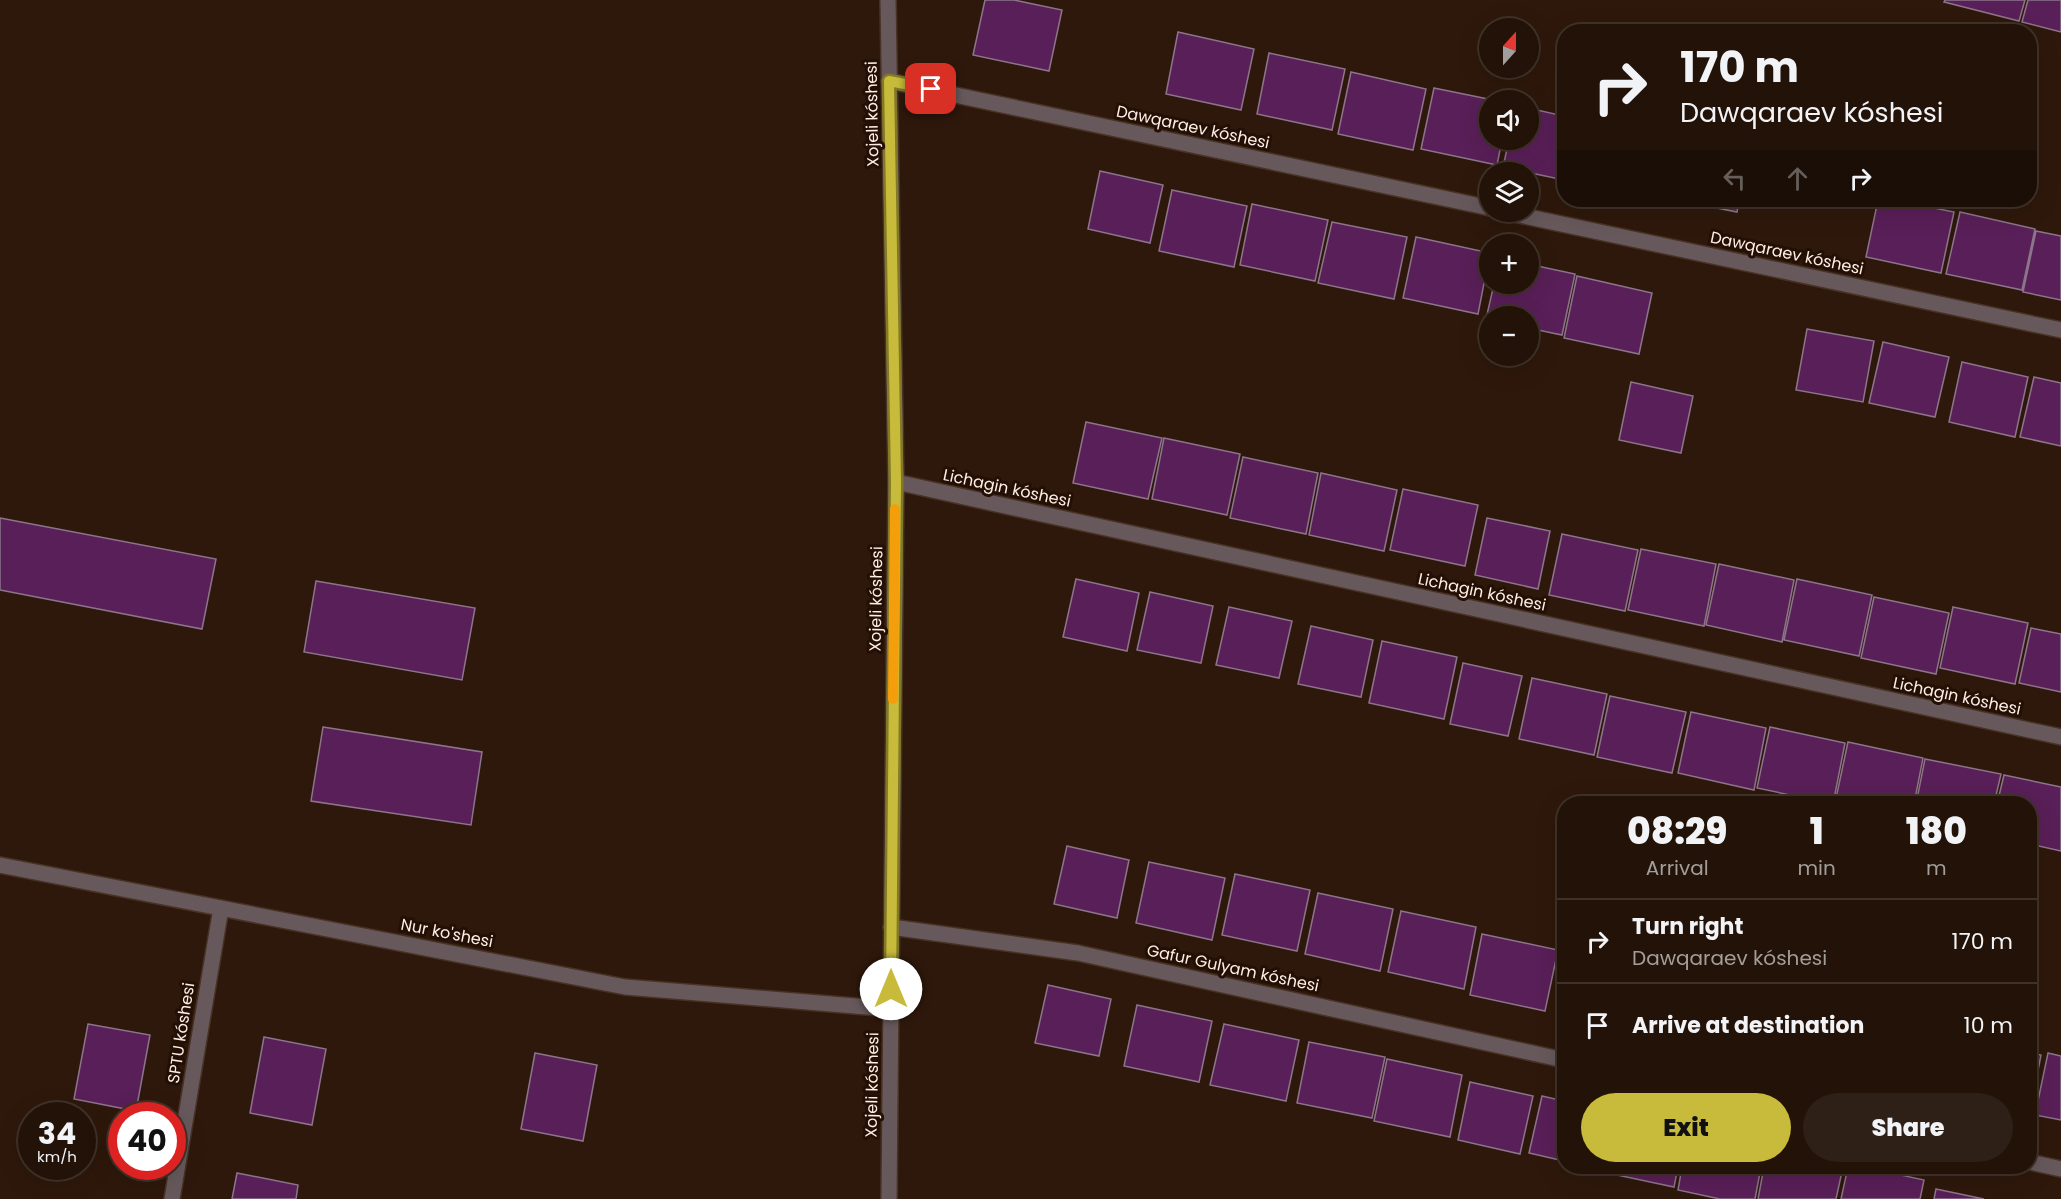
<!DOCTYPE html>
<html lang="en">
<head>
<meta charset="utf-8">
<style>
  body { margin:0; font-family:Poppins,sans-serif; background:#2e2016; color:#f1f3f6; height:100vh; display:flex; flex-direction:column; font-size:22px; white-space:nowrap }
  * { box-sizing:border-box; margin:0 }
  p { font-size:20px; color:#a29e9c }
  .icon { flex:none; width:33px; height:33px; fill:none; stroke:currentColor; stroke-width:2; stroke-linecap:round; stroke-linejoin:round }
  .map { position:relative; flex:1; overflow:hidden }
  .panel { position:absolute; left:1557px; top:796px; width:480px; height:378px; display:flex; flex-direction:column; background:#221208; border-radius:24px; box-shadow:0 6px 24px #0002,0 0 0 2px #3f3229 }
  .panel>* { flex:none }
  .hud { position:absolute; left:1557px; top:24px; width:480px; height:183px; border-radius:24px; box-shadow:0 6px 24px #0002,0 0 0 2px #3f3229; background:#221208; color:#f1f3f6; overflow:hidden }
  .needle { width:39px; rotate:21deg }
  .controls { position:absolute; left:1479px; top:18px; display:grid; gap:12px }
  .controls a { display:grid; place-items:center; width:60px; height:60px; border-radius:50%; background:#221208; box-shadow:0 6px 24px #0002,0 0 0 2px #3f3229; font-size:30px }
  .speed { position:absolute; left:18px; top:1102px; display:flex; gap:12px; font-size:30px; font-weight:700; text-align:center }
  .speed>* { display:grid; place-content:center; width:78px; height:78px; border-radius:50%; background:#221208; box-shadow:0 6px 24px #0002,0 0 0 2px #3f3229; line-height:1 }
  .speed small { font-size:15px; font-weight:400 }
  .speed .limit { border:9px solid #d22; background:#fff; color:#111 }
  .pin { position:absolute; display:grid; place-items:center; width:51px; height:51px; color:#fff; margin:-26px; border-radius:12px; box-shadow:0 3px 9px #0006 }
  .me { position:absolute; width:66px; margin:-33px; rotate:0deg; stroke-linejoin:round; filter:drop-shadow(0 0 4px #0008) }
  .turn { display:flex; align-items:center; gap:21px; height:126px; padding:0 24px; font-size:27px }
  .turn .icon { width:78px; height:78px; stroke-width:2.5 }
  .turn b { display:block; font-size:42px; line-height:51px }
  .lanes { display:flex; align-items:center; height:57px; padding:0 24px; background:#0003; justify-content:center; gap:30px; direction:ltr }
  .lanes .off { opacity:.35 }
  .eta { display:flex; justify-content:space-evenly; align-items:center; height:102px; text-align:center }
  .eta b { font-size:36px; font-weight:800; line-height:42px }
  .action { display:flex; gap:12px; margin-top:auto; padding:12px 24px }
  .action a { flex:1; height:69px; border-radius:36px; background:#c8bb3b; color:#111; font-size:24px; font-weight:800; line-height:69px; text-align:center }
  .action a+a { background:#2e2016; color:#f1f3f6 }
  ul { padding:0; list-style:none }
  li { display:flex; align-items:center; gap:18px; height:84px; padding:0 24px; border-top:2px solid #3f3229 }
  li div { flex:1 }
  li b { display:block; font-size:22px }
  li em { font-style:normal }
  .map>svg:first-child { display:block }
  .building { fill:#591f58; stroke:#8c758a; stroke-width:1.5 }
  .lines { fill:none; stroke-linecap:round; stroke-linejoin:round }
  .minor-casing { stroke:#473225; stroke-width:18 }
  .tertiary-casing { stroke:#473225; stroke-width:18 }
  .minor { stroke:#67595b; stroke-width:15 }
  .tertiary { stroke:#67595b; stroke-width:15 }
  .route-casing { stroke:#827a26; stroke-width:15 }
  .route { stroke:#c8bb3b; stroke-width:10 }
  .slow { stroke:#f59e0b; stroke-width:10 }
  .labels { text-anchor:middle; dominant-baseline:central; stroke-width:6; stroke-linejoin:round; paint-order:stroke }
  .street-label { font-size:16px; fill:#feeee6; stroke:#230f04 }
</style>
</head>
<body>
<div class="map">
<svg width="2061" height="1199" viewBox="0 0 2061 1199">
  <rect width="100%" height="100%" fill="#2e180b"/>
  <path class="building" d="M985 0H1014L1062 10 1049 71 973 55Z
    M1945 0H2025L2019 21 1944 2Z
    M2028 0H2061V32L2022 22Z
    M1178 32 1254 49 1241 110 1166 94Z
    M1269 53 1345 69 1332 130 1257 114Z
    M1351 72 1426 89 1413 150 1338 134Z
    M1434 88 1493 100H1490V140H1502L1497 165 1421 149Z
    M1528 108 1564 116V180L1503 167 1509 140H1528Z
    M1100 171 1163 185 1150 243 1088 229Z
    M1172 190 1247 206 1234 267 1159 251Z
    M1677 200H1739L1737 212Z
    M1878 200H1895L1954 212 1941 273 1866 257Z
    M1252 204 1328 220 1315 281 1240 265Z
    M1960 212 2035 229 2022 290 1946 274Z
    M1332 222 1407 237 1394 299 1318 283Z
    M2036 231 2061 236V300L2023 292Z
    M1416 237 1490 253 1478 314 1403 298Z
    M1528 264 1575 274 1562 335 1528 328V316H1490V320L1486 319 1494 284H1528Z
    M1577 276 1652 293 1639 354 1564 338Z
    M1807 329 1874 341 1863 402 1796 390Z
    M1883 342 1949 357 1935 417 1869 403Z
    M1962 362 2028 377 2015 437 1949 422Z
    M2034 377 2061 383V446L2020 437Z
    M1631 382 1693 396 1681 453 1619 440Z
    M1086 422 1162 438 1148 499 1073 483Z
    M1164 438 1240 454 1227 515 1152 499Z
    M1243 457 1318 473 1306 534 1230 518Z
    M1321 473 1397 490 1384 551 1309 535Z
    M1403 489 1478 505 1465 566 1390 550Z
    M0 518 216 559 202 629 0 590Z
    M1487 518 1550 531 1538 589 1475 575Z
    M1562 534 1638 550 1625 611 1549 595Z
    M1641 549 1716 564 1704 626 1628 610Z
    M1719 564 1794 580 1782 642 1706 625Z
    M1076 579 1139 593 1127 651 1063 637Z
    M1797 579 1872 595 1859 656 1784 640Z
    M316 581 475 608 462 680 304 652Z
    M1150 592 1213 606 1201 663 1137 650Z
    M1874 597 1949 613 1936 674 1861 658Z
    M1229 607 1292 621 1279 678 1216 665Z
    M1953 607 2028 623 2015 684 1940 668Z
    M1311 626 1373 640 1361 697 1298 684Z
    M2031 628 2061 634V692L2019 683Z
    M1382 641 1457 657 1444 719 1369 703Z
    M1463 663 1522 676 1508 736 1450 724Z
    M1532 678 1607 694 1594 755 1519 739Z
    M1610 696 1686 712 1672 773 1597 757Z
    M1691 712 1766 728 1754 790 1678 773Z
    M323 727 482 752 471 825 311 801Z
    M1770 727 1845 743 1833 804 1757 788Z
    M1848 742 1923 758 1914 804 1835 803Z
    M1925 759 2001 774 1994 804H1916Z
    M2004 775 2061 787V851L2030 844V804H1997Z
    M1067 846 1129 860 1117 918 1054 904Z
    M1149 862 1225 878 1212 940 1136 923Z
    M1235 874 1310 890 1297 951 1222 935Z
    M1318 893 1393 909 1380 971 1305 954Z
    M1401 911 1476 927 1464 989 1388 972Z
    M1482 934 1558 950 1545 1011 1470 995Z
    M1048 985 1111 999 1099 1056 1035 1043Z
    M1137 1005 1212 1021 1199 1082 1124 1066Z
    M88 1024 150 1035 136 1111 74 1099Z
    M1224 1024 1299 1040 1286 1101 1210 1085Z
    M264 1037 326 1049 312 1125 250 1113Z
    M1309 1042 1385 1057 1372 1118 1297 1103Z
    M535 1053 597 1065 583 1141 521 1129Z
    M2030 1053 2041 1055 2030 1112Z
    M2048 1053 2061 1056V1120L2035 1115Z
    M1387 1059 1462 1075 1450 1137 1374 1121Z
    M1470 1082 1533 1096 1520 1154 1458 1140Z
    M1542 1096 1564 1101V1161L1529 1153Z
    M1599 1167H1678L1674 1187 1598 1171Z
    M1682 1167H1761L1755 1199H1720L1678 1190Z
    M1764 1167H1843L1836 1199H1758Z
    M1848 1167H1864L1924 1180 1920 1199H1841Z
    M237 1173 298 1185 296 1199H232Z
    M1936 1189 1984 1199H1934Z"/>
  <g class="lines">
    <defs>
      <path id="minor" d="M889 81 1490 208
        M1505 212 2061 330
        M896 482 2061 737
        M0 865 625 987 891 1009
        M891 927 1078 953 1564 1060
        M2030 1162 2061 1169
        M172 1199 221 908"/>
      <path id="tertiary" d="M888 0 896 482 889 1199"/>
    </defs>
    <use href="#minor" class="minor-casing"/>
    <use href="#tertiary" class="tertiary-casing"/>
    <use href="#minor" class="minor"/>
    <use href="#tertiary" class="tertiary"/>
  </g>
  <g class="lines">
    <defs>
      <path id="route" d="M891 989 896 482 889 81 931 89"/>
    </defs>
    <use href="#route" class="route-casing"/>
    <use href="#route" class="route"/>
    <path class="slow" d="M893 699 895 509"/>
  </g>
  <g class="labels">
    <g class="street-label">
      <text transform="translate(872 114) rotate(-91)">Xojeli kóshesi</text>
      <text transform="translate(1193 127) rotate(12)">Dawqaraev kóshesi</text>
      <text transform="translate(1787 253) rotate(12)">Dawqaraev kóshesi</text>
      <text transform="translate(1007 488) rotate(12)">Lichagin kóshesi</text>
      <text transform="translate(1482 592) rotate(12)">Lichagin kóshesi</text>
      <text transform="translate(876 599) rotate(-89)">Xojeli kóshesi</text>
      <text transform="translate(1957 696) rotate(12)">Lichagin kóshesi</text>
      <text transform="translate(447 933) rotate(11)">Nur ko'shesi</text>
      <text transform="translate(1233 968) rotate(12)">Gafur Gulyam kóshesi</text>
      <text transform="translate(181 1033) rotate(-81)">SPTU kóshesi</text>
      <text transform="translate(872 1085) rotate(-89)">Xojeli kóshesi</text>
    </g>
  </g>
</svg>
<div class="controls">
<a><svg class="needle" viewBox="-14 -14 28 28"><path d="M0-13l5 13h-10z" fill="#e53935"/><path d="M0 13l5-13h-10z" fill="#a29e9c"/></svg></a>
<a><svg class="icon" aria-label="sound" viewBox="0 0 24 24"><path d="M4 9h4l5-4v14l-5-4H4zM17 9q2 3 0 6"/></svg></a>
<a><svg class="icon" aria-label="layers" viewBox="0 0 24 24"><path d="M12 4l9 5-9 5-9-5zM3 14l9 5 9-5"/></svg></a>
<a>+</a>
<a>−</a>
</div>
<div class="speed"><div>34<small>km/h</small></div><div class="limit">40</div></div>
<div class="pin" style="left:931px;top:89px;background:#d93025"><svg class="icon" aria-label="arrive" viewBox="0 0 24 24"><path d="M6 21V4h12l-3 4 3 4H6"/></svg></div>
<svg class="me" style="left:891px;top:989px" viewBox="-20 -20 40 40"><circle r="19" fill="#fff"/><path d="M0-13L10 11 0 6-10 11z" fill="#c8bb3b"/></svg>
<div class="hud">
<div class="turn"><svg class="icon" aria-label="right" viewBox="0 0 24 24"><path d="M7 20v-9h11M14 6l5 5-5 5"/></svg><div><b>170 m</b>Dawqaraev kóshesi</div></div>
<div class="lanes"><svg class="icon off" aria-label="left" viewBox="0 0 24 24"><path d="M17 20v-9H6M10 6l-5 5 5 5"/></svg><svg class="icon off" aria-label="ahead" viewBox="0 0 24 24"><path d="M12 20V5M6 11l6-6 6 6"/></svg><svg class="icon" aria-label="right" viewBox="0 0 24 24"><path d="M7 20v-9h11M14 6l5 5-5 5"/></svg></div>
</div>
<section class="panel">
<div class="eta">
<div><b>08:29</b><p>Arrival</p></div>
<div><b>1</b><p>min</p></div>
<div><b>180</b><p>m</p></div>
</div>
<ul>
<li><svg class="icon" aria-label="right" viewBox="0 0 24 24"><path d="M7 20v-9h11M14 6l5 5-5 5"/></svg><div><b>Turn right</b><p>Dawqaraev kóshesi</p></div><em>170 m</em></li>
<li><svg class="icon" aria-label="arrive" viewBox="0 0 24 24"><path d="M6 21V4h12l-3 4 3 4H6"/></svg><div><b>Arrive at destination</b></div><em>10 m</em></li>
</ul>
<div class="action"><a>Exit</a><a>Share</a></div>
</section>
</div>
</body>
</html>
